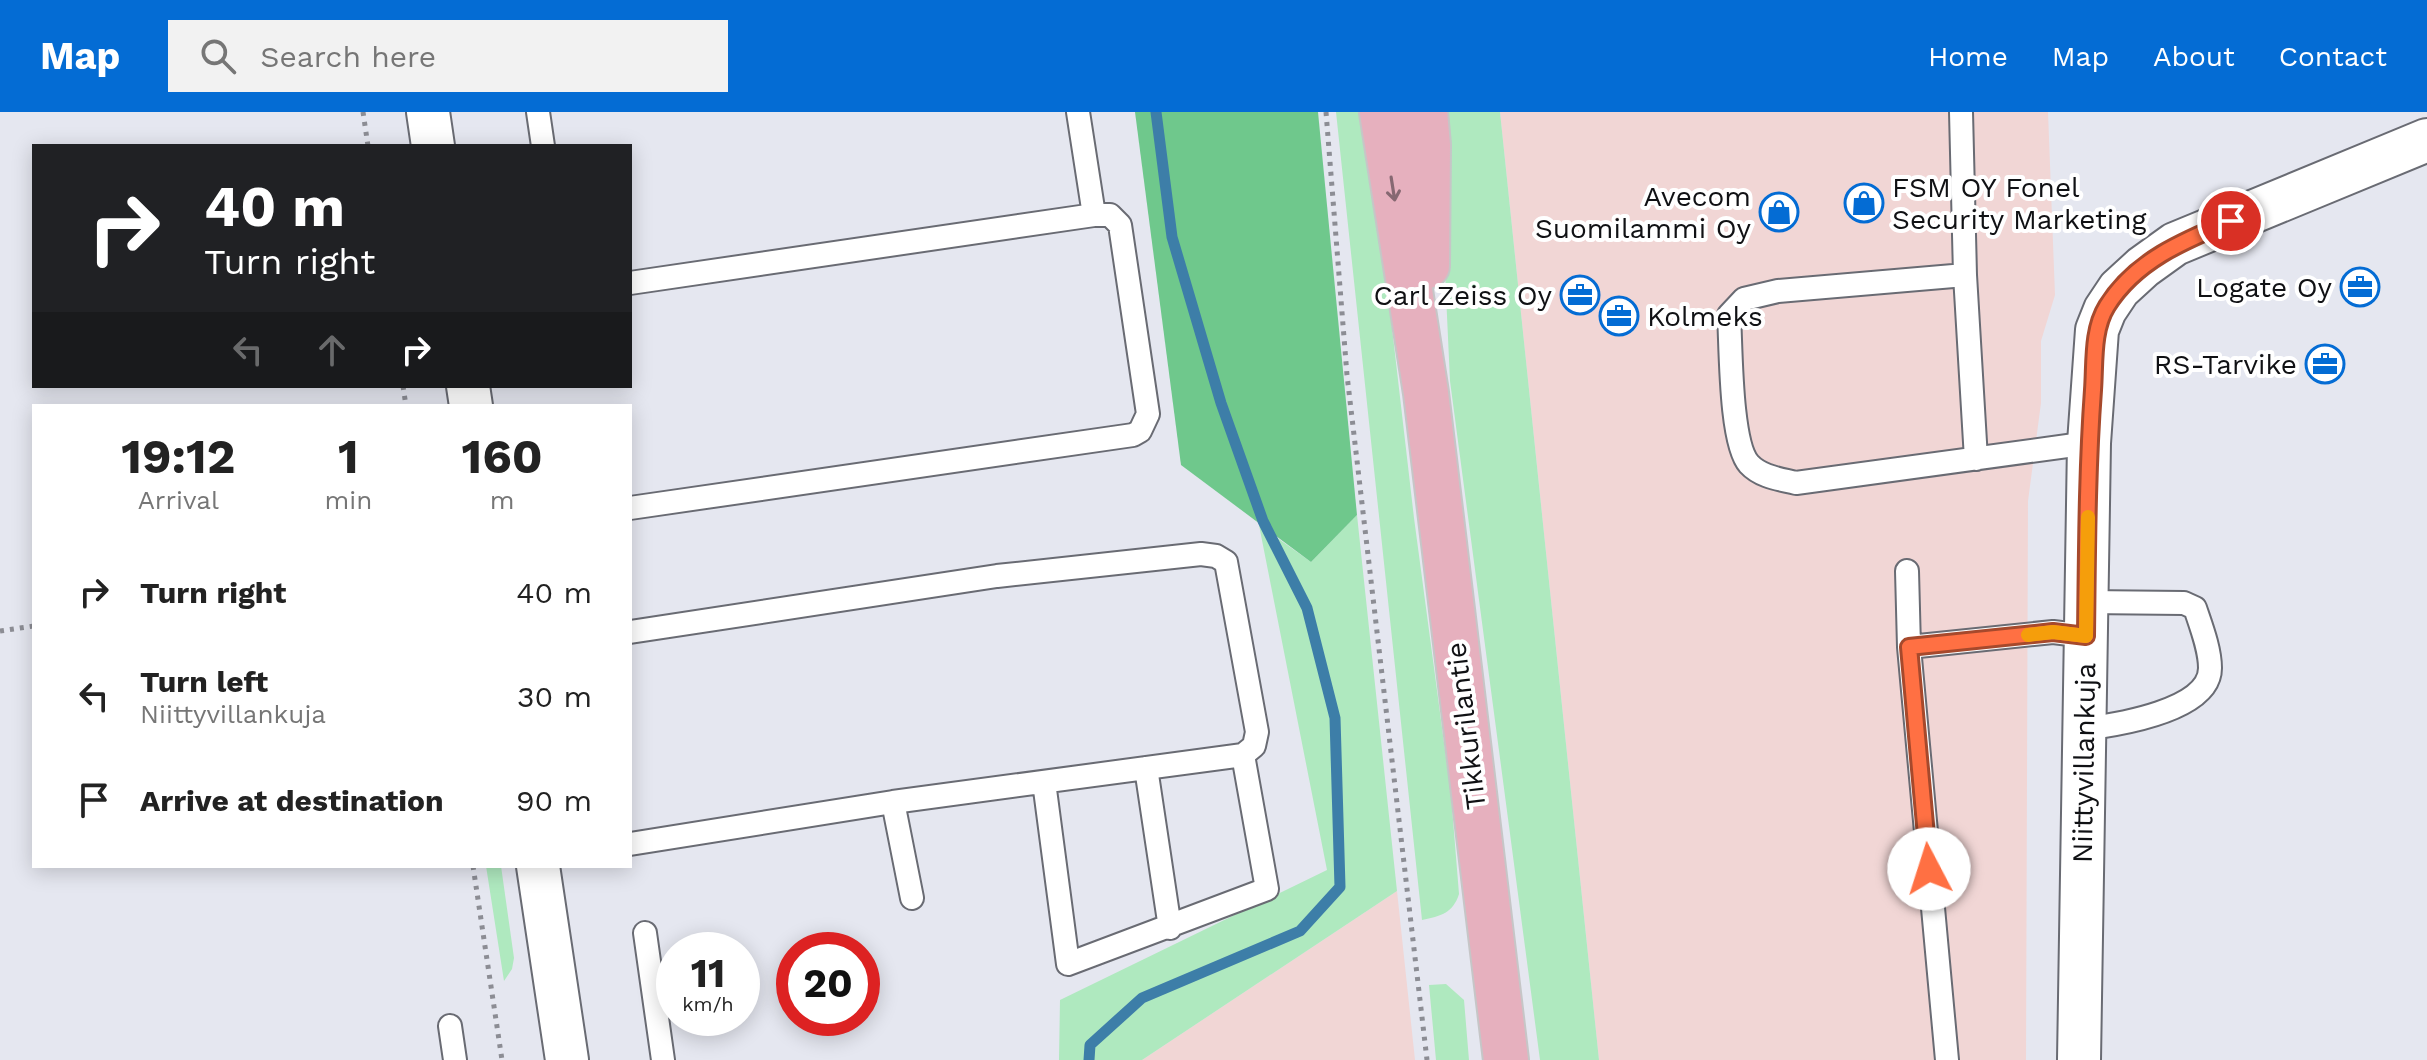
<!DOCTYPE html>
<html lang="en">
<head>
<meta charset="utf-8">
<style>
  body { margin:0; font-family:"Work Sans",sans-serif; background:#f2f2f2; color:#222; height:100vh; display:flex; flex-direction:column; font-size:30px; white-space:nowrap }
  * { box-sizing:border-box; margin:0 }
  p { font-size:26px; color:#767676 }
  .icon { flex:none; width:44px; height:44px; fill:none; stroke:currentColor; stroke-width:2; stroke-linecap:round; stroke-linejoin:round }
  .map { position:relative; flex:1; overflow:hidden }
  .details { position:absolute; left:32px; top:292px; width:600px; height:464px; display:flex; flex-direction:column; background:#fff; border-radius:0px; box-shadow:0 4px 20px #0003 }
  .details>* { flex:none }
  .top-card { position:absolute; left:32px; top:32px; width:600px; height:244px; border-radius:0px; box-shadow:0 4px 20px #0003; background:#202124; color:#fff; overflow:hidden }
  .speed { position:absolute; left:656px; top:820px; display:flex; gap:16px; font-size:40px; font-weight:700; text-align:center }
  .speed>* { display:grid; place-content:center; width:104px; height:104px; border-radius:50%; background:#fff; box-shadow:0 4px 20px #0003; line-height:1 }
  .speed small { font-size:20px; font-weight:400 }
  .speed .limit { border:12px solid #d22; background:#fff; color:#111 }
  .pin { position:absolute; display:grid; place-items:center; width:68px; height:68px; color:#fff; margin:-34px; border:4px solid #fff; border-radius:50%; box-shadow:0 2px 8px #0007 }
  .me { position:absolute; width:88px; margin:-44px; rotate:355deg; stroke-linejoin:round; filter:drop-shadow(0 0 6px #0008) }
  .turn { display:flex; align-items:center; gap:28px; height:168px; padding:0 40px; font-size:36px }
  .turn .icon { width:104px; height:104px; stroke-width:2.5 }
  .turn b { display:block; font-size:56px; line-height:68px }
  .lanes { display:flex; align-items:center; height:76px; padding:0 40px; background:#0003; justify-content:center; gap:40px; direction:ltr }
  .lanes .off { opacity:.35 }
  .eta { display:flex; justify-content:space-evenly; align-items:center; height:136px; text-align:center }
  .eta b { font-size:48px; font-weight:700; line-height:56px }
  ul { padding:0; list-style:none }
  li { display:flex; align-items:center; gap:24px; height:104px; padding:0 40px }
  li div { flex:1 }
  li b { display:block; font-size:30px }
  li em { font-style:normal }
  header { display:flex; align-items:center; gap:48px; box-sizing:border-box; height:112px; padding:0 40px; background:#046cd4; color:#fff }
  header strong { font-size:38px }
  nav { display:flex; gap:44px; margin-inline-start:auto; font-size:28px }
  .search { width:560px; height:72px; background:#f2f2f2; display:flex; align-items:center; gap:20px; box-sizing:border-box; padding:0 28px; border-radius:0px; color:#767676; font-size:30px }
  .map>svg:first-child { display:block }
  .commercial { fill:#f1d6d5 }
  .green { fill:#afe9bf }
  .forest { fill:#6fc88c }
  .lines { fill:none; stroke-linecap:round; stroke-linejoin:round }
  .stream { stroke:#3d7ea8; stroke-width:11 }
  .lane-casing { stroke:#696b73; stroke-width:26 }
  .street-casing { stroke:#696b73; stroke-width:46 }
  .primary-casing { stroke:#c6c6c7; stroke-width:48 }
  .path { stroke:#8c8d94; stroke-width:5; stroke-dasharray:4 6; stroke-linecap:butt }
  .lane { stroke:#fff; stroke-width:22 }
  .street { stroke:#fff; stroke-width:42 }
  .primary { stroke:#e6b0be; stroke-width:44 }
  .oneway { stroke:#866872 }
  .route-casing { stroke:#a6492c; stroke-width:20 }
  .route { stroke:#ff7043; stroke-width:14 }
  .slow { stroke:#f59e0b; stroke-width:14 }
  .labels { text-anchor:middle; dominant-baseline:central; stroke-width:8; stroke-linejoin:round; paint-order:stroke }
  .poi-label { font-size:28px; fill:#101114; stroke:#fff; text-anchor:end }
  .street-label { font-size:28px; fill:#101114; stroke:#fff }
</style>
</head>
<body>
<header>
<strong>Map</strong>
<div class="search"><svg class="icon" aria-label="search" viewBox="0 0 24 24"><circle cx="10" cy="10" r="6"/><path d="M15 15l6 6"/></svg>Search here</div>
<nav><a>Home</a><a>Map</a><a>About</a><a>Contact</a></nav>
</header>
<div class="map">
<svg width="2427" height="948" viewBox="0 0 2427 948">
  <rect width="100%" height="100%" fill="#e5e7f0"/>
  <path class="commercial" d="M1500 0H2048L2055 183 2041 229V291L2028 389 2026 948H1599Z
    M1397 779 1415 948H1142Z"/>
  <path class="green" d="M1336 0H1367L1414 406 1451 683 1459 782C1453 801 1441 804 1422 808Z
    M1448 0H1500L1599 948H1540L1450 269 1439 30Z
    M1357 403 1397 779 1142 948H1059L1060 888 1327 758 1259 413 1311 450Z
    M486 754H501L514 846 512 857 504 869Z
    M1446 872 1464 888 1469 948H1436L1429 873Z"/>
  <path class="forest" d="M1135 0H1318L1357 403 1311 450 1181 353Z"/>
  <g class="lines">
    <path class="stream" d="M1089 948 1090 933 1142 886 1300 819 1340 775 1335 606 1307 496 1263 409 1221 291 1172 125 1156 0"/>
    <defs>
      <path id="lane" d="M538 0 543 34
        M1961 0 1965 163 1976 347
        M1965 163 1778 179 1744 187 1729 203C1731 234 1730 331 1749 352 1761 365 1780 367 1796 371L2089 331
        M630 171 1094 103 1078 0
        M630 396 1133 323 1140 319 1148 302 1120 113 1110 103H1094
        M1907 459 1909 535 1947 948
        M630 520 997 464 1201 442 1216 444 1226 450 1257 620 1254 634 1243 643 893 690 630 732
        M1909 535 2053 520 2086 524
        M2084 617C2115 613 2210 599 2210 556 2210 537 2201 514 2195 496L2184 491 2086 490
        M1146 656 1170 816
        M1044 670 1068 852 1267 777 1243 643
        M893 690 912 786
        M645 821 663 948
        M450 914 455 948"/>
      <path id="street" d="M428 0 433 34
        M468 274 471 294
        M538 754 567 948
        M2079 948 2089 331 2097 218 2105 198 2119 177 2143 155 2175 132 2427 28"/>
      <path id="primary" d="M1382 0 1426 281 1506 948
        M1425 0 1428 33 1427 154"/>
    </defs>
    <use href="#lane" class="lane-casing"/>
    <use href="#street" class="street-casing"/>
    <use href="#primary" class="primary-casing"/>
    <path class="path" d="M363 0 368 34
      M1326 0 1347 263 1427 948
      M403 274 406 294
      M0 519 34 514
      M473 754 502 948"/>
    <use href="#lane" class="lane"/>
    <use href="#street" class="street"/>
    <use href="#primary" class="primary"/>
  </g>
  <defs><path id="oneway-shaft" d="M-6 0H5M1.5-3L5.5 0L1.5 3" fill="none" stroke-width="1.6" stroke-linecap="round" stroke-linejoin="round" transform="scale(2)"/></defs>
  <use class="oneway" href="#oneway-shaft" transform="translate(1393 77) rotate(81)"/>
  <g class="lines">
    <defs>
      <path id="route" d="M1929 757 1909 535 2053 520 2086 524C2087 442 2087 360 2093 278 2095 251 2092 218 2107 194 2135 149 2183 129 2231 109"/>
    </defs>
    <use href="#route" class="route-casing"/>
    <use href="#route" class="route"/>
    <path class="slow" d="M2028 523 2053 520 2086 524 2088 405"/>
  </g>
  <defs>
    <symbol id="shop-ring" viewBox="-11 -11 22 22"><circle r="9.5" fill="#fff" stroke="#046cd4" stroke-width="1.5"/><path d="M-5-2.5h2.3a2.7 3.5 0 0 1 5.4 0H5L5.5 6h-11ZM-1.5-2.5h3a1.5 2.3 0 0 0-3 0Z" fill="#046cd4"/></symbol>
    <symbol id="office-ring" viewBox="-11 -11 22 22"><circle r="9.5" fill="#fff" stroke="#046cd4" stroke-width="1.5"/><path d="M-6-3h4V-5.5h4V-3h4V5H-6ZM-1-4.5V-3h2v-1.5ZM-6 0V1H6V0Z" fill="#046cd4"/></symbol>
  </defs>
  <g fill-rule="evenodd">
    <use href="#shop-ring" x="1842" y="69" width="44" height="44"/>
    <use href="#shop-ring" x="1757" y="78" width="44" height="44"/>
    <use href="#office-ring" x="2338" y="153" width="44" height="44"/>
    <use href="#office-ring" x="1558" y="161" width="44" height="44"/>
    <use href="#office-ring" x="1597" y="182" width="44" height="44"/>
    <use href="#office-ring" x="2303" y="230" width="44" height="44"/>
  </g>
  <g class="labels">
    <g class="poi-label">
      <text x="1892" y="75" text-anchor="start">FSM OY Fonel<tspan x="1892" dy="32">Security Marketing</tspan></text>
      <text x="1751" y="84">Avecom<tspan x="1751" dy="32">Suomilammi Oy</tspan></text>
      <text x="2332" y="175">Logate Oy</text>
      <text x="1552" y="183">Carl Zeiss Oy</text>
      <text x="1647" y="204" text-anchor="start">Kolmeks</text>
      <text x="2297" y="252">RS-Tarvike</text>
    </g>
    <g class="street-label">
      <text transform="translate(1466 614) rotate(-97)">Tikkurilantie</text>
      <text transform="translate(2084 651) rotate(-89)">Niittyvillankuja</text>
    </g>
  </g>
</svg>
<div class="speed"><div>11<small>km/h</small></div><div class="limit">20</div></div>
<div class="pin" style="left:2231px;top:109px;background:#d93025"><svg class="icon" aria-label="arrive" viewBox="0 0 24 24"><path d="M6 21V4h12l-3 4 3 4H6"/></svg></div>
<svg class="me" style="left:1929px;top:757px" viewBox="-20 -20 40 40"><circle r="19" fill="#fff"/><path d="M0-13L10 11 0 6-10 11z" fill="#ff7043"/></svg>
<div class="top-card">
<div class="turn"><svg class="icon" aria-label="right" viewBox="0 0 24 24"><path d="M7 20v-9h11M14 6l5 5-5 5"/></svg><div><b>40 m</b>Turn right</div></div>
<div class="lanes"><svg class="icon off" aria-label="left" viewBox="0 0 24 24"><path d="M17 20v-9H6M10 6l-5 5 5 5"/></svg><svg class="icon off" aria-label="ahead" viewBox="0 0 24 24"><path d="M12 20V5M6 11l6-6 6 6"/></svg><svg class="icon" aria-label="right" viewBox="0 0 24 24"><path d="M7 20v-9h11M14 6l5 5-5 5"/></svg></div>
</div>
<section class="details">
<div class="eta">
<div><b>19:12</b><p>Arrival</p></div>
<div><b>1</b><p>min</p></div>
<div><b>160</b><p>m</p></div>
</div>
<ul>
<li><svg class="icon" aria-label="right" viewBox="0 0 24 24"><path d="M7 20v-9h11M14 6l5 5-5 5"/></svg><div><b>Turn right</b></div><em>40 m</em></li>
<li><svg class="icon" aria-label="left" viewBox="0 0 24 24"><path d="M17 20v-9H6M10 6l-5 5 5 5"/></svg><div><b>Turn left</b><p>Niittyvillankuja</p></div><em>30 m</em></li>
<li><svg class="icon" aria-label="arrive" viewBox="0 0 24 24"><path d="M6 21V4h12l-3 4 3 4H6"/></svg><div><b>Arrive at destination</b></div><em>90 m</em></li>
</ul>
</section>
</div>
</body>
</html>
